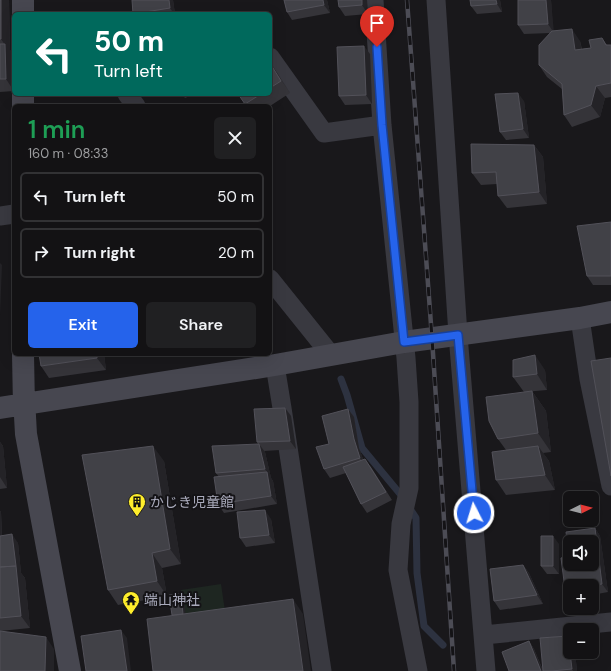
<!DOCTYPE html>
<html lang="en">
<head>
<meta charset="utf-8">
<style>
  body { margin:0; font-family:"DM Sans","Noto Sans JP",sans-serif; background:#202022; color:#f1f3f6; height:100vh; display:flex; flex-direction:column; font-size:15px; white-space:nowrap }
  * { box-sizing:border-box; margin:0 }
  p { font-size:13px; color:#9d9ea0 }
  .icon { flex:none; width:22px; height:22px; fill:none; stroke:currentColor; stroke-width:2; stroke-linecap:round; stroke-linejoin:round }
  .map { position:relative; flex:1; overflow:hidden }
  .side { position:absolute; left:12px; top:104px; width:260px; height:252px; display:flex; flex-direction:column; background:#131214; border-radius:6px; box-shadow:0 4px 16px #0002,0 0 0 1px #323234 }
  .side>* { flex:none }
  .guide { position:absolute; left:12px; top:12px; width:260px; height:84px; border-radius:6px; box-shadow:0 4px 16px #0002,0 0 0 1px #323234; background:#00695c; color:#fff; overflow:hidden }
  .needle { width:26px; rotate:84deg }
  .buttons { position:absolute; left:563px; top:491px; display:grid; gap:8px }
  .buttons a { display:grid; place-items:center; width:36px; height:36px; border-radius:6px; background:#131214; box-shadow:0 4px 16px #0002,0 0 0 1px #323234; font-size:20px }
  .pin { position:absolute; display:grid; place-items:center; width:34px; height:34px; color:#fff; margin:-41px -17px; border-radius:50% 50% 50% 0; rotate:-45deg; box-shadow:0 0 4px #0007 }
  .pin .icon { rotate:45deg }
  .me { position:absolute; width:44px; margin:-22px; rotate:355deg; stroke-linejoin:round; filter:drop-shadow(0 0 3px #0008) }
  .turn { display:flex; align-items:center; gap:14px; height:84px; padding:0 16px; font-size:18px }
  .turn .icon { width:52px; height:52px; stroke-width:2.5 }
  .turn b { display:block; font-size:28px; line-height:34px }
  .round { display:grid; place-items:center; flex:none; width:42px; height:42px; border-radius:6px; background:#202022 }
  .overview { display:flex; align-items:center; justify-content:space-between; height:68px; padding:0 16px }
  h1 { font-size:24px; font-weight:600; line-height:30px; color:#1e9e55 }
  .cta { display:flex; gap:8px; margin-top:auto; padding:8px 16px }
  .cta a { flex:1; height:46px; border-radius:6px; background:#2563eb; color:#fff; font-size:16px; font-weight:600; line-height:46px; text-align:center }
  .cta a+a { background:#202022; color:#f1f3f6 }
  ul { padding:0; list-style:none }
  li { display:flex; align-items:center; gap:12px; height:50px; margin:0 8px 6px; padding:0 8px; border:2px solid #323234; border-radius:6px }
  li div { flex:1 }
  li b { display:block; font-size:15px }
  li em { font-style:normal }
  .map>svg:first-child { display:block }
  .green { fill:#1e2621 }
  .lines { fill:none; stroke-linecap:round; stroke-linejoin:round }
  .stream { stroke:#2d3240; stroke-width:7 }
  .street { stroke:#393940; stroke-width:19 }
  .secondary { stroke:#474750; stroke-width:22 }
  .rail-casing { stroke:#4c4c55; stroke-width:4.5 }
  .rail { stroke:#141316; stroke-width:3; stroke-dasharray:9; stroke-linecap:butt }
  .wall { fill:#353439 }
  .shaded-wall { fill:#242327 }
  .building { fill:#414147; stroke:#525159; fill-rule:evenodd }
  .route-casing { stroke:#184099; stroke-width:10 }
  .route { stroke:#2563eb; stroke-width:7 }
  .labels { text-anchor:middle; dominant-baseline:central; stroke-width:4; stroke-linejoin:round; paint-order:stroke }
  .poi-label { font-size:14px; fill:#a9aabb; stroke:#141316; text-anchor:start }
</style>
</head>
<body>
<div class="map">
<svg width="611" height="671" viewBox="0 0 611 671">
  <rect width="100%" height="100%" fill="#19181b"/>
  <path class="green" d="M221 584 226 618 186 624 181 590Z"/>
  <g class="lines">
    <path class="stream" d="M341 379 347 395 362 448 401 495 416 518 417 573 424 626 443 645"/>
    <path class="street" d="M374 0 382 125 406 358 409 402V488L401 524 398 570 418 671
      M436 0 458 335 486 671
      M270 57 324 133 382 125
      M127 94 136 106
      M0 216 14 214
      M270 279 331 355
      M580 318 589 379 611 486
      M275 365 282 408 322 671
      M484 635 611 622"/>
    <path class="secondary" d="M23 14V0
      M23 94V106
      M23 354C23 381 24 407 26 434L70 671
      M0 408 275 365 404 342 580 318 611 312"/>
    <defs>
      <path id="rail" d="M407 0 432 338 454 671"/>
    </defs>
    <use href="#rail" class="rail-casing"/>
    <use href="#rail" class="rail"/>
  </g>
  <path class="wall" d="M0 0H9L10 50 14 56V91L0 92Z
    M173 0 175 14H133Z
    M284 0H327L330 13 292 20 287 12Z
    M338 0H367L368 14 345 16 339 7Z
    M500 0 502 12 477 14 471 6Z
    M518 0H551L553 31 580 41 582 49 591 48 602 38 607 45H611V97L605 98 600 117 572 127 564 115 562 89 547 77 539 65 550 33 524 34 518 25Z
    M370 54 372 104 345 105 339 96Z
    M270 62 290 93 270 106H246L238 94H270Z
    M182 94H195L185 98Z
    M524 101 529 138 506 140 500 132Z
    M534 145 543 157 547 204 507 208 498 196 497 184 481 185 472 173Z
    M611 222V285H593L587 276Z
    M104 354 106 370 49 378 41 366Z
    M171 354H181L172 356Z
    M545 370 547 390 524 392 513 377Z
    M532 391 546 411 551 452 543 453 549 461 555 490 506 495 496 480 506 450 498 439Z
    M285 408 291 416 296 449 264 451 265 452 271 478 273 481 277 504 224 513 218 504 219 477 216 473 258 444 257 442Z
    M348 409 354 417 359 448 363 459 371 467 392 500 367 513 361 504 346 473 330 478 324 469 329 444Z
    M0 442 3 446 7 488 0 489Z
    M164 461 181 564 162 568 167 596 118 605 108 590Z
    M0 511 1 512 2 535 18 543 21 573 25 578 30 628 0 631Z
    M271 519 275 543 246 547 240 538Z
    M595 528 600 536 608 592 592 595V586H570V596L565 589 569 556Z
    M559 544V574H547L541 566Z
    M523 565 529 573 543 604 500 610 494 601Z
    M568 636 570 638V652H575L577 671H509L529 641 534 649 543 670Z"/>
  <path class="shaded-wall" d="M1 0H9L10 50 14 56V91L6 79 5 45 1 39Z
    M169 0H173L175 14H174L170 8Z
    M323 0H327L330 13 324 5Z
    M362 0H367L368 14 362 5Z
    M496 0H500L502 12 497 4Z
    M546 0H551L554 33 548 24Z
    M572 29 580 41 584 62 575 50Z
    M364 46 370 54 372 104 366 95Z
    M270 62 290 93 270 63Z
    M596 86 605 98 600 117 591 105Z
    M518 93 524 101 529 138 523 129Z
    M534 145 543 157 547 204 539 192Z
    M0 263 2 265 0 315Z
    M97 354H104L106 370 97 358Z
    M535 355 545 370 547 390 537 374Z
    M532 391 546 411 551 452 538 433Z
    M285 408 291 416 296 449 290 441Z
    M348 409 354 417 359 448 366 467 360 458 354 439Z
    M0 442 3 446 7 488 0 477Z
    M259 444 265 452 271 478 265 469Z
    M153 446 164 461 181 564 170 549Z
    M538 446 549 461 555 490 545 475Z
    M267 472 273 481 277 504 271 496Z
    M265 510 271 519 275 543 269 535Z
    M0 511 1 512 2 540 0 536Z
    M595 528 600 536 608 592 602 584Z
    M12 534 18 543 21 573 25 578 30 628 21 616Z
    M553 536 559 544V574L553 566Z
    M152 553 162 568 167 596 157 581Z
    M523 565 529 573 543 604 537 595Z
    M181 594 184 598 186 618 183 614Z
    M293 599 303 614 311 671H303Z
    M121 630 127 638 131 671H127Z
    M568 636 570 638V652H575L577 671H573L572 669Z
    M46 637 54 649V671H45Z
    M529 641 534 649 543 671H541Z"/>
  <path class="building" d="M0 0H1V39H0Z
    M132 0H169L170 8 133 14Z
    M284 0H323L324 5 287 12Z
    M338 0H362V5L339 7Z
    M470 0H496L497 4 471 6Z
    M518 0H546L548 24 518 25Z
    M572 29 575 50 591 48 589 40 602 38 606 45H611V83L596 86 591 105 564 115 562 84 539 65V45L552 31Z
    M0 44H5L6 79H0Z
    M364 46 366 95 339 96 337 47Z
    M270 63 281 81 270 88Z
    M518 93 523 129 500 132 495 94Z
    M238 94H261L245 104Z
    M471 144 534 145 539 192 498 196 496 172 472 173Z
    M611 222V276H587L577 226Z
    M39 354H97V358L41 366Z
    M535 355 537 374 513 377V360Z
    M611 358V476L591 361Z
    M532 391 538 433 498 439 489 421 486 397Z
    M285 408 290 441 257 442 254 409Z
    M348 409 354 439 360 458 324 469 316 447 329 444 322 416Z
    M259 444 265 469 216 473 212 446Z
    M153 446 170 549 152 553 157 581 108 590 82 455Z
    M538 446 545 475 496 480 492 452Z
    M365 459 386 492 361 504 343 467Z
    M267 472 271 496 218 504 214 477Z
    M265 510 269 535 240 538 237 512Z
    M595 528 602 584 587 586H570V588L565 589 561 558 569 556 566 532ZM570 542H592V564H570Z
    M12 534 16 566 0 567V536Z
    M541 536H553V566H541Z
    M523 565 537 595 494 601 490 569Z
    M16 566 21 616 0 618V567Z
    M181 594 183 614 172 615 169 595Z
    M293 599 303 671H153L147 619Z
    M121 630 127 671H86L81 636Z
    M0 631 46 637 45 671H0Z
    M568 636 572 669 552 671H543L540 638Z
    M529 641 541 671H509L502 652Z"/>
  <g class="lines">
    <defs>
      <path id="route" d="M377 47 382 125 404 342 458 335 474 513"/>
    </defs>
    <use href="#route" class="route-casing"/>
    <use href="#route" class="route"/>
  </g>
  <defs>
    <symbol id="building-pin" viewBox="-11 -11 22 30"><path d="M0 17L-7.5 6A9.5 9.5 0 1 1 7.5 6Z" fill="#ffee2c" stroke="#141316"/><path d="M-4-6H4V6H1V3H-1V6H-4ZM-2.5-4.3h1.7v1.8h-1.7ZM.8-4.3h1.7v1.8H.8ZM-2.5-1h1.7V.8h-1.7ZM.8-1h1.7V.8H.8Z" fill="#111"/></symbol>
    <symbol id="temple-pin" viewBox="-11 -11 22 30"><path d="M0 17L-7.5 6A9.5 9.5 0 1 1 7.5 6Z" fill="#ffee2c" stroke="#141316"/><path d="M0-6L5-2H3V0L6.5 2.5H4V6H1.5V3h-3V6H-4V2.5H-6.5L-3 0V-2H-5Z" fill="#111"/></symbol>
  </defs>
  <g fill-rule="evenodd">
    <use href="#building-pin" x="127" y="492" width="20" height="27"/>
    <use href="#temple-pin" x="121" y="590" width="20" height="27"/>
  </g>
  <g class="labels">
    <g class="poi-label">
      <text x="150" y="502">かじき児童館</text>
      <text x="144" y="600">端山神社</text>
    </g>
  </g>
</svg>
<div class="buttons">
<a><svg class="needle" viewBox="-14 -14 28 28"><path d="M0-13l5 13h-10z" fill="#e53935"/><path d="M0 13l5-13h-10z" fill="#9d9ea0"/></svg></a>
<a><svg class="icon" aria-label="sound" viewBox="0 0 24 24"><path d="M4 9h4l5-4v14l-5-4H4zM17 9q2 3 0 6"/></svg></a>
<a>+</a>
<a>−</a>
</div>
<div class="pin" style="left:377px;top:47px;background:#d93025"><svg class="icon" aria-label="arrive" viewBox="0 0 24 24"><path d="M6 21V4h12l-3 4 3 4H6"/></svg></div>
<svg class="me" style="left:474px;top:513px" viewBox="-20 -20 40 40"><circle r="17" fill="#2563eb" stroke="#fff" stroke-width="3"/><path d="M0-11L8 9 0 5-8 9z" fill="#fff"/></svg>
<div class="guide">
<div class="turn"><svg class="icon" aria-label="left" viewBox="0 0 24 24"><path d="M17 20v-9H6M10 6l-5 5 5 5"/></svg><div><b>50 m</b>Turn left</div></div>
</div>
<section class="side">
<div class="overview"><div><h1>1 min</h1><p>160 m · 08:33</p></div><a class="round"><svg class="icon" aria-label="close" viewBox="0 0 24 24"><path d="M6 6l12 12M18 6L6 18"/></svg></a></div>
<ul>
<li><svg class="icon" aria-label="left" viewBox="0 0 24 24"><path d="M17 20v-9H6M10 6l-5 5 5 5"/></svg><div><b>Turn left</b></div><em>50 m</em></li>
<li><svg class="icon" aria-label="right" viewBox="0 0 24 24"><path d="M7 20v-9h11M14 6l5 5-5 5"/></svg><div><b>Turn right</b></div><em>20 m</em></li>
</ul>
<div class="cta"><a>Exit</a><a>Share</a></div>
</section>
</div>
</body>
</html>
